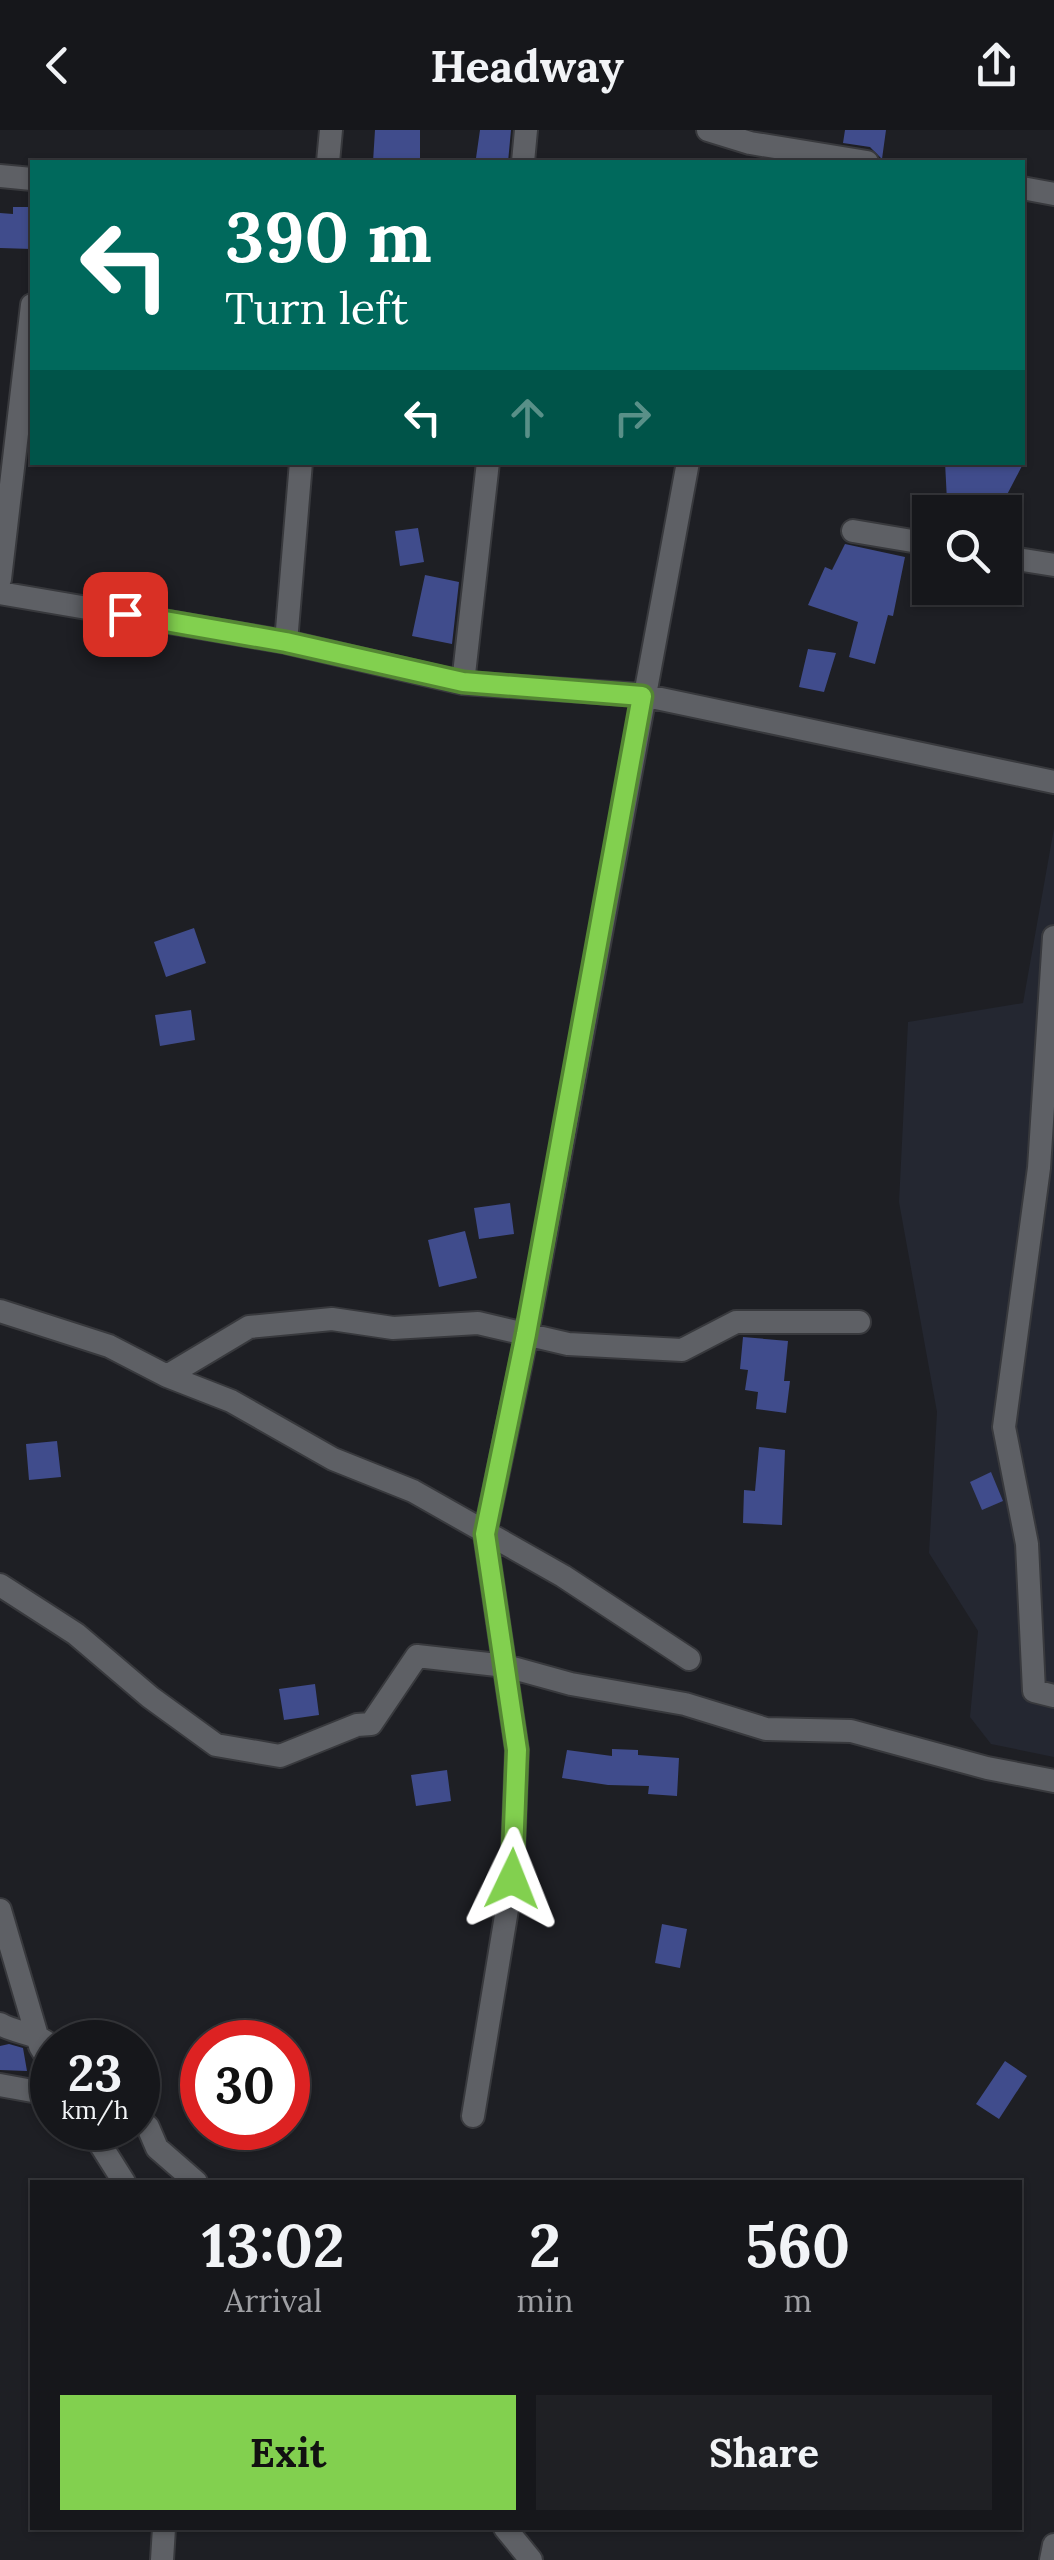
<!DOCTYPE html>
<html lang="en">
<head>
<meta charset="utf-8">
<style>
  body { margin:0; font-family:Lora,serif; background:#1f2024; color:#f1f3f6; height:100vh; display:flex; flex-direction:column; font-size:38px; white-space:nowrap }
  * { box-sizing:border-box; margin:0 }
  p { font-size:32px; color:#9e9fa3 }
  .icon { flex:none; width:55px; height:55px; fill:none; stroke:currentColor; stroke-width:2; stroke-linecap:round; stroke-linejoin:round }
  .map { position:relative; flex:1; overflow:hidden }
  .side { position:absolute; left:30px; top:2050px; width:992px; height:350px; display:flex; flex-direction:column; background:#16171b; border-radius:0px; box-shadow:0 2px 8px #0004,0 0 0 2px #35363a }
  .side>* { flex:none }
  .top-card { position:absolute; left:30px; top:30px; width:995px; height:305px; border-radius:0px; box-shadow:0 2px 8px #0004,0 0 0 2px #35363a; background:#00695c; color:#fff; overflow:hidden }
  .fabs { position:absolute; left:912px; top:365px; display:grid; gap:20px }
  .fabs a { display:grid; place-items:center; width:110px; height:110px; border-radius:0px; background:#16171b; box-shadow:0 2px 8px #0004,0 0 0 2px #35363a; font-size:50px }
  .speed { position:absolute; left:30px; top:1890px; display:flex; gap:20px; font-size:50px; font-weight:700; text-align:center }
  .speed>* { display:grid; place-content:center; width:130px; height:130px; border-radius:50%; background:#16171b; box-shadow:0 2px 8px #0004,0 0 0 2px #35363a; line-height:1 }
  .speed small { font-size:25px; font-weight:400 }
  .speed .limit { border:15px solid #d22; background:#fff; color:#111 }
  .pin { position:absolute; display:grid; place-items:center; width:85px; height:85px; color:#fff; margin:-42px; border-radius:20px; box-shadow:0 5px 15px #0006 }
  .me { position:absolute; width:110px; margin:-55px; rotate:2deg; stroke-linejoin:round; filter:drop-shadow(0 0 8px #0008) }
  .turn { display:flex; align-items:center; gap:35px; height:210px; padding:0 30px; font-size:45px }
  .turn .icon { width:130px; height:130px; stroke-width:2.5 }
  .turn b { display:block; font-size:70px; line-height:85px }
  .lanes { display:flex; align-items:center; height:95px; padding:0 30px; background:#0003; justify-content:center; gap:50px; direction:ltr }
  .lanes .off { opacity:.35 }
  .eta { display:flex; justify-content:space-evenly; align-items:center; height:170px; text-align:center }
  .eta b { font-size:60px; font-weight:700; line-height:70px }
  .action { display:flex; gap:20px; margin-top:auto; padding:20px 30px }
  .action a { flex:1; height:115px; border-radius:0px; background:#82d04f; color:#111; font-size:40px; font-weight:700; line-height:115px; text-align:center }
  .action a+a { background:#1f2024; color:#f1f3f6 }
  header { display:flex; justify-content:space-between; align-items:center; height:130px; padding:0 30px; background:#16171b; font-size:45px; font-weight:700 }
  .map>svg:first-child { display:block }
  .built { fill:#242731 }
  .building { fill:#404c8c }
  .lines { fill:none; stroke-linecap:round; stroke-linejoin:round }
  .minor-casing { stroke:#38393d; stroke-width:26 }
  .minor { stroke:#5e6065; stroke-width:22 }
  .route-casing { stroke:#548733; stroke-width:25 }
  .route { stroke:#82d04f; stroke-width:18 }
</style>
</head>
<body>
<header><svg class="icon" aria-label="back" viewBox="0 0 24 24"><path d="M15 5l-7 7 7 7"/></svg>Headway<svg class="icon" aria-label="share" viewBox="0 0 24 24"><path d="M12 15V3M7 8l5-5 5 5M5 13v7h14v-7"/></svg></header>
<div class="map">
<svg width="1054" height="2430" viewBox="0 0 1054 2430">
  <rect width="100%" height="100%" fill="#1e1f24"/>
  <path class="built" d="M1054 698V1627L991 1614 970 1587 978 1501 929 1423 937 1282 899 1072 908 892 1023 873Z"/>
  <path class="building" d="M375 0H420V32H373Z
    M480 0H511L508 32 476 28Z
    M845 0H886L882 29 870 17 843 13Z
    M13 77H32V119L0 118V83L13 84Z
    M945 332H1024L998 382 947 371Z
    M418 398 424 432 400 436 395 401Z
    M845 414 905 427 893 486 888 485 875 534 849 527 858 492 808 475 825 437 832 440Z
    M425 445 459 452 452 514 412 506Z
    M808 519 836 523 824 562 799 557Z
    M194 798 206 833 166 847 154 812Z
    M191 880 195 910 160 916 155 885Z
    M510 1073 514 1104 479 1109 474 1078Z
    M465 1101 477 1148 439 1157 428 1110Z
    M743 1207 788 1211 784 1251H790L786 1283 756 1279 758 1262 745 1260 748 1240 740 1239Z
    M57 1311 61 1347 29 1350 26 1314Z
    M759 1317 785 1320 782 1395 743 1393 744 1360 755 1361Z
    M991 1342 1003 1371 982 1380 970 1352Z
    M315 1554 319 1585 284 1590 279 1559Z
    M612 1619 638 1620V1625L679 1628 677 1666 648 1664 649 1656 608 1655 562 1648 567 1620 612 1626Z
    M447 1640 451 1671 416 1676 411 1645Z
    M662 1794 687 1799 680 1838 655 1833Z
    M9 1914 23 1918 27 1941 0 1940V1916Z
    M1005 1931 1027 1946 999 1989 976 1974Z"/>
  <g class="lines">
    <defs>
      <path id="minor" d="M708 0 750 13 867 32
        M328 32 331 0
        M523 32 526 0
        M0 46 32 49
        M1022 58 1054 64
        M853 401 930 414
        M1005 427 1054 435
        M0 449 32 175
        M0 463 286 512 463 553 642 565 1054 652
        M286 512 301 332
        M463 553 488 332
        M1054 807 1039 1038 1004 1297 1027 1414 1034 1561 1054 1566
        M0 1181 109 1216 167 1246 249 1197 332 1189 393 1198 478 1193 568 1214 682 1220 736 1192H859
        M167 1246 231 1271 333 1329 413 1361 563 1446 689 1529
        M0 1455 76 1504 150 1567 216 1615 280 1626 357 1595 371 1594 417 1526 506 1536 571 1554 685 1574 766 1599 851 1601 987 1638 1054 1651
        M0 1780 40 1916 52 1936
        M0 1894C15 1903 32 1902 46 1912
        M0 1955 38 1962 52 1952
        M473 1986 512 1749 517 1620 485 1404 527 1204 688 332
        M138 1987 148 1997 157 2018 196 2052
        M90 1998 124 2052
        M505 2398 531 2430
        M162 2430 164 2398
        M1051 2430 1054 2415"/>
    </defs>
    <use href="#minor" class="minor-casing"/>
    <use href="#minor" class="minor"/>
  </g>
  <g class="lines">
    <defs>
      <path id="route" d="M125 484 286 512 463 552 642 566 526 1204 485 1404 517 1620 512 1749"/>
    </defs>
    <use href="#route" class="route-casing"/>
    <use href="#route" class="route"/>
  </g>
</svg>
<div class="fabs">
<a><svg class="icon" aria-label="search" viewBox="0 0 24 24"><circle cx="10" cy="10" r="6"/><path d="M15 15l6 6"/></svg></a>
</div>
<div class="speed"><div>23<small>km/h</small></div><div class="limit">30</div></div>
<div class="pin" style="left:125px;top:484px;background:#d93025"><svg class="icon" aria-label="arrive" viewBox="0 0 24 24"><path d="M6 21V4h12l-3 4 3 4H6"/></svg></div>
<svg class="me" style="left:512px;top:1749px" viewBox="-20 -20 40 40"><path d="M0-17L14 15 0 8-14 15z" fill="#82d04f" stroke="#fff" stroke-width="4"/></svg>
<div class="top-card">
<div class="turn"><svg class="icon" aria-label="left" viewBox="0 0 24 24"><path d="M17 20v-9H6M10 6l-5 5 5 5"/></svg><div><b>390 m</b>Turn left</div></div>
<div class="lanes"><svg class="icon" aria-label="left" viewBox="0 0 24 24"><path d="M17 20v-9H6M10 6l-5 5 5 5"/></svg><svg class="icon off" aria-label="ahead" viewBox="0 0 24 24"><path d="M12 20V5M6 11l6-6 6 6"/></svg><svg class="icon off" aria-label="right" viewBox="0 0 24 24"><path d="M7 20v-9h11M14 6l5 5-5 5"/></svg></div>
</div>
<section class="side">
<div class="eta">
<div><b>13:02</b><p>Arrival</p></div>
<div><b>2</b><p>min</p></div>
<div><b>560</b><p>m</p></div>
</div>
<div class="action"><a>Exit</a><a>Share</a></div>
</section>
</div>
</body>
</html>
